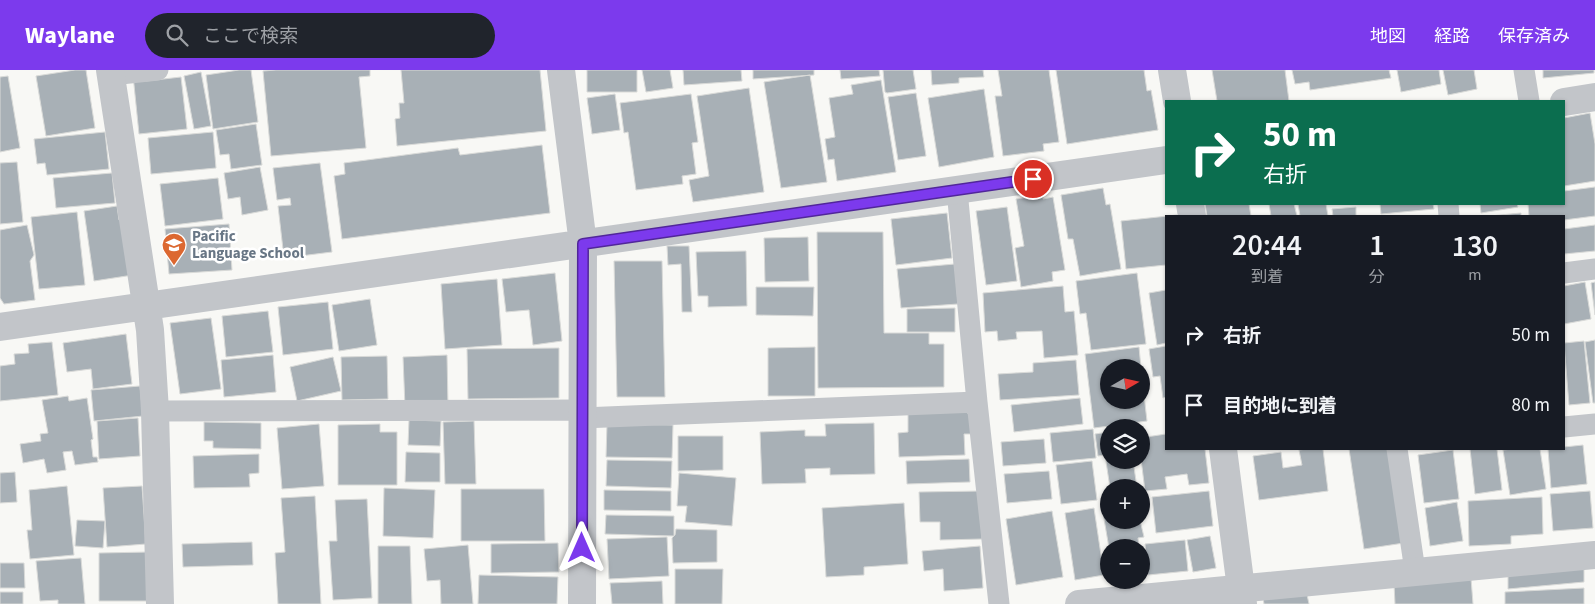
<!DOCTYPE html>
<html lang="ja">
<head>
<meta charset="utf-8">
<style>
  body { margin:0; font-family:"Source Sans 3","Noto Sans JP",sans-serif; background:#20242c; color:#f1f3f6; height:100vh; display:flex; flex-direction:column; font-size:19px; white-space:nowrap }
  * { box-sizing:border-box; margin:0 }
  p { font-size:16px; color:#9ea1a6 }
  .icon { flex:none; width:28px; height:28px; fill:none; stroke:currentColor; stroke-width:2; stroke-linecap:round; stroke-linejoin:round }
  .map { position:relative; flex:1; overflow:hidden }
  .sheet { position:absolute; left:1165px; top:145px; width:400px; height:235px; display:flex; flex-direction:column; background:#171b24; border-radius:0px; box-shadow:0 1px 4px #0004 }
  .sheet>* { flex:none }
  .top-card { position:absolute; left:1165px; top:30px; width:400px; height:105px; border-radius:0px; box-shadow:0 1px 4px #0004; background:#0b6e4f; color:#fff; overflow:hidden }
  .needle { width:32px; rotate:81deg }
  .fabs { position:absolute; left:1100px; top:289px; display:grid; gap:10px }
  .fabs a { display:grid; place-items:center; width:50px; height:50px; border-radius:50%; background:#171b24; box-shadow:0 1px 4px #0004; font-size:25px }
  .pin { position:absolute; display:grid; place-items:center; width:42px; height:42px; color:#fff; margin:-21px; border:2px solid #fff; border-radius:50%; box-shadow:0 1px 5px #0007 }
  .me { position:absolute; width:55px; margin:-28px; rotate:0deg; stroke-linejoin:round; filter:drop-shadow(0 0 4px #0008) }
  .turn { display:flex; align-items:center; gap:18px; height:105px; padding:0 15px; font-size:22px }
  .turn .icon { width:65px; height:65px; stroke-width:2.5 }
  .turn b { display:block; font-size:35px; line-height:42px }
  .eta { display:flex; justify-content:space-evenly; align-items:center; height:85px; text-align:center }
  .eta b { font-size:30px; font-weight:600; line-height:35px }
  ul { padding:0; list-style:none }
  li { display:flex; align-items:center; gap:15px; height:70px; padding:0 15px }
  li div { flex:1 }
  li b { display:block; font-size:19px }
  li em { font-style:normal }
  header { display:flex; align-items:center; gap:30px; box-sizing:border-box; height:70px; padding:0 25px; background:#7c3aed; color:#fff }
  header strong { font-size:24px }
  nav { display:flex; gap:28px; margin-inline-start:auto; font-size:18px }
  .search { width:350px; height:45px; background:#20242c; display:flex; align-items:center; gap:12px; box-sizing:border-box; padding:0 18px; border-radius:28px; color:#9ea1a6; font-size:19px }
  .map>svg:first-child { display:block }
  .building { fill:#a8b0b6; stroke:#d9dad8 }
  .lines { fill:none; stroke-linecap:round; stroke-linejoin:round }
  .lane { stroke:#c2c5c9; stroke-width:21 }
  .street { stroke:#c2c5c9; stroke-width:28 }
  .route-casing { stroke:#51269a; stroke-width:12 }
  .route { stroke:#7c3aed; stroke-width:9 }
  .labels { text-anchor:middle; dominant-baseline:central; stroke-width:5; stroke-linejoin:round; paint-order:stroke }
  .poi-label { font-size:15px; font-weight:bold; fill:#687685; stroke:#fff; text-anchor:start }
</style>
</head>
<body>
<header>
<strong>Waylane</strong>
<div class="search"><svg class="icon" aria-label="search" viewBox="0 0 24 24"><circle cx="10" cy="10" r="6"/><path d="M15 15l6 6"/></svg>ここで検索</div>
<nav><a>地図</a><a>経路</a><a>保存済み</a></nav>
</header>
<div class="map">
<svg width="1595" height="534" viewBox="0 0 1595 534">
  <rect width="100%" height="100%" fill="#f8f8f5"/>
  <path class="building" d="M75 0H86L95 58 46 66 36 6Z
    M239 0H251L258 52 213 59 206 5Z
    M276 0H370V6L359 7 366 78 271 86 263 1Z
    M401 0H540L546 61 397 76 395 49 400 48 399 33H404Z
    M587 0H637V22H587Z
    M642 0H670L673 18 646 22Z
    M683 0H741L742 11 684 15Z
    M753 0H814V5L753 9Z
    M840 0H879L880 6 841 9Z
    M883 0H913L916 19 887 23 885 22Z
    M931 0H983L984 7 959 8V13L932 15Z
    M998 0H1049L1059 72 1043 74 1044 81 1003 86 995 26H1002Z
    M1056 0H1144L1147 21 1151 20 1158 60 1067 74Z
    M1212 0H1285L1289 31H1217Z
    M1292 0H1389L1391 8 1310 20 1309 12 1295 14Z
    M1397 0H1439L1441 14 1401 22Z
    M1443 0H1474L1477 19 1448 25Z
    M1543 0H1594V3L1543 8Z
    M201 2 211 56 194 59 184 6Z
    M133 5 146 11 181 7 187 59 139 64Z
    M810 5 827 112 781 118 764 12Z
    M8 6 20 78 0 82V7Z
    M881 10 896 102 837 111 834 89 828 90 825 69 835 67 829 28 853 24 851 15Z
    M749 18 764 122 693 132 689 110 709 106 697 26Z
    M984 19 994 87 939 97 928 28Z
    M916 23 926 86 898 90 888 27Z
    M615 24 620 60 592 64 587 28Z
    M691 24 698 72 692 73 696 104 682 106 683 114 636 120 628 62 624 63 620 33Z
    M1590 43 1595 74V111L1564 116V48Z
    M256 54 262 95 231 99 229 84 220 85 216 60Z
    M105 62 109 99 47 105 45 93 37 94 34 69Z
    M213 62 216 98 151 104 148 68Z
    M542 75 550 143 342 169 334 106 345 104 344 93 458 78 460 85Z
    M17 92 23 152 0 154V93Z
    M320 93 332 182 284 188 278 136 291 135 290 128 277 130 273 98Z
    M260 97 268 140 242 145 240 127 228 129 224 103Z
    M112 103 115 133 56 138 53 108Z
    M218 108 223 149 165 156 160 114Z
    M1595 117V146L1564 150V146H1529L1528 134H1564V121Z
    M1103 118 1106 135 1110 134 1121 199 1080 206 1073 169H1068L1061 125Z
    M1043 125V129L1053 127 1065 200 1052 202 1053 211 1021 217 1015 178 1024 176 1016 129Z
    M1205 134H1249L1251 146H1207Z
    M1269 134H1294L1297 146H1271Z
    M1298 134H1326L1328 146H1300Z
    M1380 134H1433L1434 139 1381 144Z
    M1480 134H1517L1518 137 1481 143Z
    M117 136 119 150 125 149 133 205 94 211 84 141Z
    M1007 137 1017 211 986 215 976 141Z
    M1356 137V146H1333L1332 139Z
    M77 142 85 215 39 219 31 147Z
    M947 143 952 188 896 195 891 149Z
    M1521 143V146H1490Z
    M1177 145V146H1166V195L1126 199 1121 151Z
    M229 154 232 200 169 204 165 159Z
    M27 155 34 185 30 191 35 230 4 234 0 228V160Z
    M1595 155V181L1564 184V159Z
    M817 162H883L884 263H929V274H944V317L818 318Z
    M808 167 809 211 765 212 764 168Z
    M667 176H689L692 242H682L681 194 668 195Z
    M746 181 747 236 708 237V226H698L696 182Z
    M614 191H662L665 327H617Z
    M955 194 958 234 901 238 897 199Z
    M555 203 562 271 533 275 529 240 506 242 502 209Z
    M1137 203 1146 274 1091 280 1086 243 1080 244 1076 211Z
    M497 209 502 275 445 279 441 214Z
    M1585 212 1591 249 1564 254V216Z
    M1595 212V245L1591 213Z
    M1063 216 1065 242 1074 241 1078 285 1044 288 1042 261 1016 262 1017 269 998 271 997 261 985 262 983 223Z
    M756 217H814L813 246 756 245Z
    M1166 220V273L1157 275 1149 223Z
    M370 229 377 275 339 281 332 235Z
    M328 232 333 279 283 285 278 237Z
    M955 238V262H907V239Z
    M268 241 273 282 226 287 222 246Z
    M211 248 221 319 180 324 170 253Z
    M126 264 132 314 93 319 91 299 67 302 63 273Z
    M1595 270V333H1593L1585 272Z
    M1584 271 1590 333 1569 335 1564 273Z
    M52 272 58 325 0 331V296L15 294 14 284 29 283 28 274Z
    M1166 276V327L1163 328 1160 306 1153 307 1149 279Z
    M815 277V326H768V278Z
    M1139 277 1141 298H1109V330H1141V299L1147 351 1094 358 1085 284Z
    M559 278V328L468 329 467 279Z
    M273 285 276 322 224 327 221 290Z
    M447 285 448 336 405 337 403 287Z
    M387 286 388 329 342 330 341 287Z
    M333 287 341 321 297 331 290 297Z
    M1076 290 1079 325 1000 330 998 304 1033 302V293Z
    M140 316 143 346 94 351 91 320Z
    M68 326 69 331 87 328 93 369 91 370 93 387H97L98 392 75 395 72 381 63 382 66 400 47 403 44 389 23 393 20 374 41 371 40 364 48 363 42 330Z
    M1080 328 1083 354 1014 362 1011 335Z
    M967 336V343H972V364H964L965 385 899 387 898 363 908 362V338Z
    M138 348 140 386 99 389 97 351Z
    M409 350 441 351 440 376 408 375Z
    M474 351 476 414H445L443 352Z
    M204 352 261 353V379L213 378V371H204Z
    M874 353 875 404 830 405V398L805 399 806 413 762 414 760 362 805 360V366H826L825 354Z
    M319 354 324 416 282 419 277 358Z
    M380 354V362H397V415H338V355Z
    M607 354 673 355 672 388 606 387Z
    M1093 359 1096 388 1053 392 1050 363Z
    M1109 362V390H1133L1137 418H1110L1105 385 1098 386 1095 364Z
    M1166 364V379H1205L1209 413 1189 415 1187 404 1165 407 1167 419 1145 421 1141 389V375H1148L1146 367Z
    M678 366H723V400L678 401Z
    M1044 369 1046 393 1003 396 1001 372Z
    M1583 375 1587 414 1551 418 1548 379H1564V377Z
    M1307 379H1323L1328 421 1259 430 1253 386 1281 382 1283 398 1302 395 1299 380Z
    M1349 379H1390L1404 473 1364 479Z
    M1470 379H1497L1502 420 1475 424Z
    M1513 379H1540L1546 419 1510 425 1503 380Z
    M1453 380 1459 429 1424 433 1418 385Z
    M406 382 440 383V412H405Z
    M259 384V403L249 404 250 417 194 418 193 386Z
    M969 389 970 412 907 414 906 391Z
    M607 390 672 391 671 418 606 416Z
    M1092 391 1097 430 1061 434 1056 395Z
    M1049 401 1052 429 1007 433 1004 404Z
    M15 402 17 432 0 433V403Z
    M679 403 736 408 732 456 685 452 687 436H677Z
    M67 416 74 485 30 489 27 460H32L29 420Z
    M142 416 146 474 107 477 103 418Z
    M384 418 435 420 433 468 383 466Z
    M461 419H544L545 471H461Z
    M604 420 671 421V441L604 440Z
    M981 421 982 469 940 470V452H920L919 422Z
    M1209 421 1213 456 1156 463 1152 427Z
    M1590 421 1593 458 1553 461 1550 424Z
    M315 426 321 534H278L275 483 285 482 281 428Z
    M1542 427 1543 464 1511 466V474L1469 476 1468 431Z
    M367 429 372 528 333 530 329 471H337L335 430Z
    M1457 432 1463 471 1430 476 1425 438Z
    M904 433 908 494 864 497V505L826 507 822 438Z
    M1094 438 1104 505 1075 510 1065 443Z
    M1052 441 1063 507 1016 515 1006 449Z
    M1109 442V450H1140L1144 467 1138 468 1139 478H1109L1103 443Z
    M606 445 674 446V466L605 464Z
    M77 450 105 451 103 478 75 476Z
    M676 459 717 460V492L673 493 672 468 675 465Z
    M1210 466 1216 498 1193 502 1187 470Z
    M667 467 669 506 609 509 607 469Z
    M1185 470 1188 501 1148 505 1145 474Z
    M252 472 253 495 183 497 182 474Z
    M558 473 559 502 491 503V474Z
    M468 475 473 534H441L440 510 427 511 424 479Z
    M378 476H410L412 534H378Z
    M980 476 983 518 944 521 943 499 924 501 922 481Z
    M150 482V531H99V483Z
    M81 488 85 534H58V530L40 531 36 491Z
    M0 493H24L25 518H0Z
    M1584 496V512L1508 519V503Z
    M675 499H723L722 534H675Z
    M479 505 558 507 557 534H478Z
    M1471 508 1473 534H1395L1394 514Z
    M662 511 663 534H612L610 513Z
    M1584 518V534H1505V522Z
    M1306 520 1309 534H1264L1263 528Z
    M0 522H23V534H0Z"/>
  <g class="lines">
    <path class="lane" d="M1524 0 1529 31
      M111 5 158 0
      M957 120 977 332 999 534
      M1448 134 1449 146
      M1564 203 1595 199
      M155 341 582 340
      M582 348 977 332
      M1564 357 1595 354
      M1397 379 1415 501"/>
    <path class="street" d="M110 0 150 260 155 341 160 534
      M561 0 583 174 582 534
      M1172 0 1177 31
      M1564 32 1595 27
      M1190 134 1192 146
      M0 257 1166 90
      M1223 379 1243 534
      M1079 534 1595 485"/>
  </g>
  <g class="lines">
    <defs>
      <path id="route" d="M582 478 583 174 1033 109"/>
    </defs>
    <use href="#route" class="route-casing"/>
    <use href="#route" class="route"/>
  </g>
  <defs>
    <symbol id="school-pin" viewBox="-11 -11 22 30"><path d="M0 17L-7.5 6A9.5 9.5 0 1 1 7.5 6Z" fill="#dc6831" stroke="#fff"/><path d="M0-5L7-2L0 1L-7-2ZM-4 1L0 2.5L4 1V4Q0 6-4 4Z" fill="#fff"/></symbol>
  </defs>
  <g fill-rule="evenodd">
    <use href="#school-pin" x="160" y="161" width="28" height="38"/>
  </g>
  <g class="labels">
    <g class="poi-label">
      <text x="192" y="166">Pacific<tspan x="192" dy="17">Language School</tspan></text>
    </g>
  </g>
</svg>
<div class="fabs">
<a><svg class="needle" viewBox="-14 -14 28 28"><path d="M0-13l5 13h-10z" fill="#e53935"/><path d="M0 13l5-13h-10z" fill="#9ea1a6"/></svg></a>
<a><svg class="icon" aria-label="layers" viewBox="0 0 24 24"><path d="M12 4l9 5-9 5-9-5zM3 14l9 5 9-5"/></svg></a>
<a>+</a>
<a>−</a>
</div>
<div class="pin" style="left:1033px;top:109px;background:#d93025"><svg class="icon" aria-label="arrive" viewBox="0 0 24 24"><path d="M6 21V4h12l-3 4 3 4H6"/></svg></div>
<svg class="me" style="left:582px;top:478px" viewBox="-20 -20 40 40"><path d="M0-17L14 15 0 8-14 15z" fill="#7c3aed" stroke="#fff" stroke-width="4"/></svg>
<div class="top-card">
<div class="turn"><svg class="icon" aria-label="right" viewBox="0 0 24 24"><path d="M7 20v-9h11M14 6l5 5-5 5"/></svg><div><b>50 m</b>右折</div></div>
</div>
<section class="sheet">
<div class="eta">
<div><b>20:44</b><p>到着</p></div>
<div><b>1</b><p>分</p></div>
<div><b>130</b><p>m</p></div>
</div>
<ul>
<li><svg class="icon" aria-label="right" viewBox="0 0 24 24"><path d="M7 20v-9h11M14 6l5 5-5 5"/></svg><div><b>右折</b></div><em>50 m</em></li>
<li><svg class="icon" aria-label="arrive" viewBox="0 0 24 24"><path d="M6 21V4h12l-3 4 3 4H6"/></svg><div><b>目的地に到着</b></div><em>80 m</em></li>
</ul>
</section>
</div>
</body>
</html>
